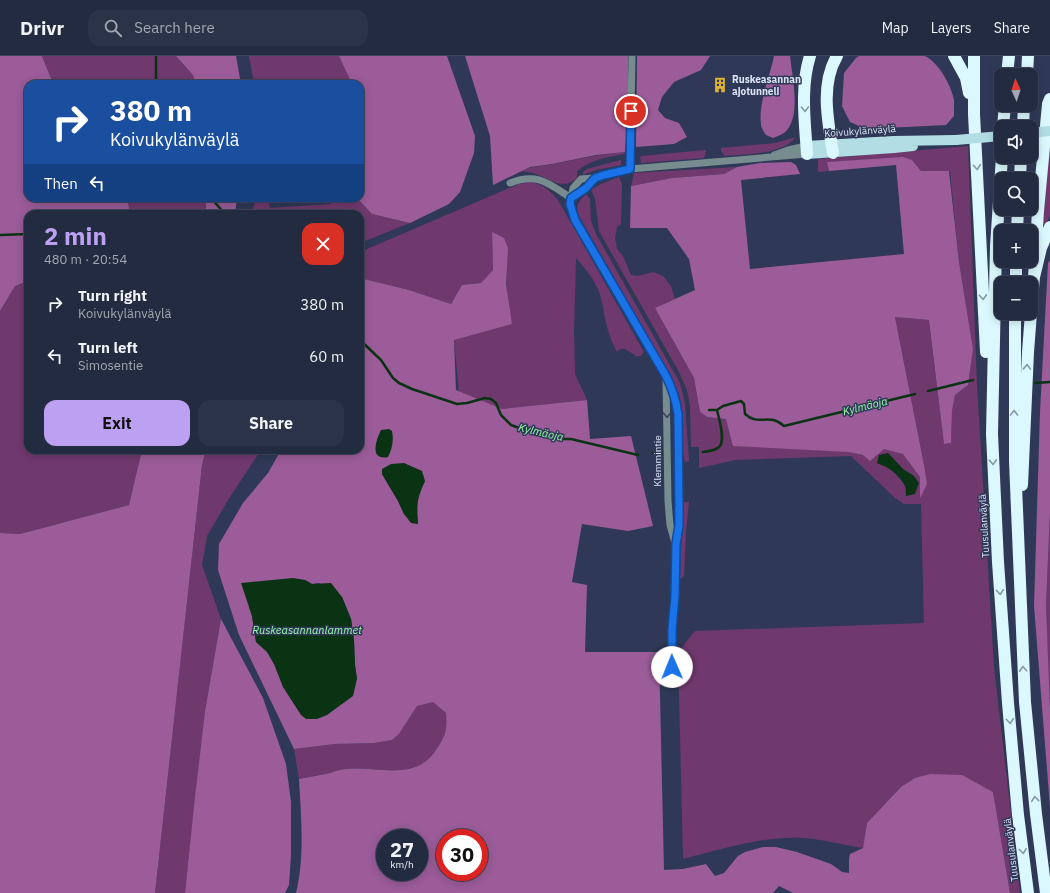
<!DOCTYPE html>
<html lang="en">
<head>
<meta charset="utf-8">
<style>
  body { margin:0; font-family:"IBM Plex Sans",sans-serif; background:#2b3348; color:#f1f3f6; height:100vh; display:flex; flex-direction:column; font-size:15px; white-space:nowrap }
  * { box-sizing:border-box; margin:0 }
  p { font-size:13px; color:#a3a7b1 }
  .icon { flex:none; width:22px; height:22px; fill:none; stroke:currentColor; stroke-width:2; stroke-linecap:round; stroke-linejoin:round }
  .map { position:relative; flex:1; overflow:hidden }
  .drawer { position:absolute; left:24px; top:154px; width:340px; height:244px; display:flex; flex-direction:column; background:#232b41; border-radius:12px; box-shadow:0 2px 10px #0003,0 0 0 1px #40475a }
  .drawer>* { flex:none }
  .top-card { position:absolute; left:24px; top:24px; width:340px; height:122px; border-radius:12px; box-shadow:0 2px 10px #0003,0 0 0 1px #40475a; background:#1a4fa0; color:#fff; overflow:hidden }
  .needle { width:26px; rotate:357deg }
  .controls { position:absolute; left:994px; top:12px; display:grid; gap:8px }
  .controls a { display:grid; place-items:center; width:44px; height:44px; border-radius:8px; background:#232b41; box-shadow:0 2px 10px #0003,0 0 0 1px #40475a; font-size:20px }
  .speed { position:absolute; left:376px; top:773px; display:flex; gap:8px; font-size:20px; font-weight:700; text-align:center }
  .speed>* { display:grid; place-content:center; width:52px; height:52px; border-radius:50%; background:#232b41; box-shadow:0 2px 10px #0003,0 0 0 1px #40475a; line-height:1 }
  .speed small { font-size:10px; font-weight:400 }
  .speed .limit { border:6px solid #d22; background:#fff; color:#111 }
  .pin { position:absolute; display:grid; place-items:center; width:34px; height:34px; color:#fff; margin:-17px; border:2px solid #fff; border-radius:50%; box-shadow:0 1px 4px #0007 }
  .me { position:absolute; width:44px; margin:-22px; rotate:359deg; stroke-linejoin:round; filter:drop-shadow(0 0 3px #0008) }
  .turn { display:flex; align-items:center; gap:14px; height:84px; padding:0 20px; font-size:18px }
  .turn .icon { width:52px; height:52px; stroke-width:2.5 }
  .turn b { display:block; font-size:28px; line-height:34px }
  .then { display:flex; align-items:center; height:38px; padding:0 20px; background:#0003; gap:8px; font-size:15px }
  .round { display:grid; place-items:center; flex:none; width:42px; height:42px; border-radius:12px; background:#2b3348 }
  .summary { display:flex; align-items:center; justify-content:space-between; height:68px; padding:0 20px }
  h1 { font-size:24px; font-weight:800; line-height:30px; color:#bca0f2 }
  .primary-button { display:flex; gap:8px; margin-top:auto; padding:8px 20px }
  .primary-button a { flex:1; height:46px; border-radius:12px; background:#bca0f2; color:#111; font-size:16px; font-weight:800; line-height:46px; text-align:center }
  .primary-button a+a { background:#2b3348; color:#f1f3f6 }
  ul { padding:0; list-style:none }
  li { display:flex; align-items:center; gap:12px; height:52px; padding:0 20px }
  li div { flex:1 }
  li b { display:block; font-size:15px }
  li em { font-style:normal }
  header { display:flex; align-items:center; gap:24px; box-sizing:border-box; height:56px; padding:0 20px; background:#232b41; border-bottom:1px solid #40475a }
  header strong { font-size:19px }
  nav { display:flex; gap:22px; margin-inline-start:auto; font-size:14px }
  .search { width:280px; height:36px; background:#2b3348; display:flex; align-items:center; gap:10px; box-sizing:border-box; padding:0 14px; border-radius:12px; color:#a3a7b1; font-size:15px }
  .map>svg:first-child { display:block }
  .green { fill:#70396e; fill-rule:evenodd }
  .forest { fill:#9b5c99; fill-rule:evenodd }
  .water { fill:#0a3314 }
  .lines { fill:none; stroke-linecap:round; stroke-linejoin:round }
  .stream { stroke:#0a3314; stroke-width:2.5 }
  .street { stroke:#778c8f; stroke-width:7 }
  .primary { stroke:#b2dde4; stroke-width:10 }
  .highway { stroke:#daf8fd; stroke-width:12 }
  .primary-bridge { stroke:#b2dde4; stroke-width:10 }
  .oneway { stroke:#8498aa }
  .oneway2 { stroke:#3a455f }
  .route-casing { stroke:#114b97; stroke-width:10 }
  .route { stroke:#1a73e8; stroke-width:7 }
  .labels { text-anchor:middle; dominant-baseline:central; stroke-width:3; stroke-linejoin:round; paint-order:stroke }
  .poi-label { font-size:10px; font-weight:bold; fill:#dde4f7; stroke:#2f3957; text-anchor:start }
  .street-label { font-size:10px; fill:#dde4f7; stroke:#2f3957 }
  .water-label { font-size:11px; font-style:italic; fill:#96f9a6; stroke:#2f3957 }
</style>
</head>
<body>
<header>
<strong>Drivr</strong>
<div class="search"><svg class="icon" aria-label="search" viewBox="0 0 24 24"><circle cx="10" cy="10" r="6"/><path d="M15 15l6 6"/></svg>Search here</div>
<nav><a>Map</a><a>Layers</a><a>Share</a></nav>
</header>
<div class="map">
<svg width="1050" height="837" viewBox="0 0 1050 837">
  <rect width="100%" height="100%" fill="#2f3957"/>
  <path class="green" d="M42 0H176L193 19 195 28H58L52 25Z
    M249 0H339L352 28H343L342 27 254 28Z
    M796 81C782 99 745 98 725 100L721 95V92L775 87Z
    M1050 82V160L1042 175Z
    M968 90 977 329 994 611 1020 837H1010L993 736 901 731 867 767 863 792C843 789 822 783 802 782 762 780 721 793 683 803L678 596 695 575 924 567 921 448H904L895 442 851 400 735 404 699 412V391H691L690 350 687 334 679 316 599 175 595 142 591 134 599 129 619 121 622 128 621 168 617 171 615 182 617 193 623 200 631 219 638 220 653 216 663 220 671 230 675 243 655 252 694 322 700 356 707 361 726 363 848 396 863 399 884 393 903 397 920 421V440L924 409 895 261 929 264 944 388 951 387 952 355 955 339 968 329 973 293 959 206 950 115H921L912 104 827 106 829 115 818 116V103ZM888 397 903 413 914 420 905 429 889 411Z
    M705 94 706 95 704 102 641 107 640 101 642 100Z
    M625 96 624 98C607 101 590 104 577 115V122C563 135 550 123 536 118 532 116 526 116 521 115 532 110 542 110 554 108 578 103 601 98 625 96Z
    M621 104V109L596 114 583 119V116L587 113Z
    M737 111 724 118 672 122 631 130 634 117Z
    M529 126C542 127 550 135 558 144L644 296 641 300H636L625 293H620L617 296C606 276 606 263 601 242 598 228 586 213 576 202L574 277 575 318 587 344 502 353 459 336 454 284 507 240 506 215 492 176 493 214 481 227 462 229 451 248 409 234 360 222V196L519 128Z
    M586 138 590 143 591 165 596 178 680 327 685 348 689 405 685 406C680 389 683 371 682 353 681 343 678 335 674 326L578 158C576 148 579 145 586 138Z
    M127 142H206V158H129Z
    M260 142H268L270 152 331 148 334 142H357L372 158 410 167 360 187V158H251L255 147Z
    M28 225V394H142L129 449 20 478 0 477V255L15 230Z
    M206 394H261L228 444 207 480 202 509 221 563 205 655 185 837H155L202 409Z
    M683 446H689L686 475 684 520 680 523Z
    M1050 456V641H1049L1046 549Z
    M433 646 446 657C447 675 446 679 436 694 415 726 379 710 348 713 342 713 335 715 330 717 320 719 310 721 299 723L294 693 335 688 374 687 392 684 399 678 417 650Z"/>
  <path class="forest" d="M0 0H42L52 25 58 28H28V142H127L130 158H28V225L15 230 0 255Z
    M176 0H236L241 28H195L193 19Z
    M339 0H447L475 80 474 97 460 136 449 148 410 167 372 158 357 142H360V28H352Z
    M465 0H628V60L625 96 596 99 552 108 530 111 493 129 490 80Z
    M637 0H710L701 14 674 26 662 41 658 54 665 62 679 67 687 81 674 88 636 91Z
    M774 0H790C792 19 801 58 787 74 784 78 778 80 773 82L766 79C764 76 761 72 761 68 758 48 770 20 774 0Z
    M859 0H925C939 7 951 29 954 44 954 49 954 55 954 60L946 69 866 73 850 66 842 50 844 17 856 2Z
    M903 101 912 104 921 115H949L959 206 973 293 968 329 955 339 952 355 951 387 944 388 929 264 895 261 924 409 927 428 920 442V421L903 398 884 393 870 405 863 399 848 396 733 390 726 363 707 361 700 356 694 322 655 252 695 234 689 203 667 172H630L631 130 672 122 724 118 737 111 760 107 791 106 796 109 800 118 741 124 750 213 904 198 896 109 829 115 827 106Z
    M206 142H237L235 158H206Z
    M492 176 504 182 508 192 506 228 512 268 454 284 456 334 502 353 587 344 590 383 631 380 653 470 628 475 582 468 572 526 587 529 585 596H659L664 814 683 813 706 808 715 820 724 817 738 800 745 796 763 791H776L797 796 831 808 842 816 849 817V803L850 798 863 792 867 767 901 731 915 722 930 718 962 719 993 736 1010 837H793L779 830 773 837H296C305 800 301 761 299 723 310 721 320 719 330 717 335 715 342 713 348 713 379 710 415 726 436 694 446 679 447 675 446 657L433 646 417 650 399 678 392 684 374 687 335 688 294 693 239 579 218 514 219 488 243 447 268 417 281 394H360V222L409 234 451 248 462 229 481 227 493 214ZM382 413 425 425C416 444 417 448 418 468L404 458 398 445 382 418ZM305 524 312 528 319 527 342 541 351 563 354 584 355 609 357 623 274 608 267 595 256 586 252 560 249 551ZM385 782H419V816H385ZM445 782H479V816H445Z
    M1050 204V456L1046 549 1050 652V751L1034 550 1040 356 1048 207Z
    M142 394H206L202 409 155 837H0V477L20 478 129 449Z
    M221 563 263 642 286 708 291 746V799L289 829 285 837H185L194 750 205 655Z"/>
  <path class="water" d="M389 373 392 375C394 384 392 394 388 401 369 405 376 384 381 374Z
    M888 397 903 413 914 420 919 427 915 438 906 440C906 437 906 432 905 430 900 418 887 411 877 407L879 399Z
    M404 407 422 415 425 425C417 442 416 449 418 468L411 467 404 458 398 445 382 418V413L391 408Z
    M293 522 305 524 312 528 331 527 342 541 351 563 354 584 355 609 357 623 353 640 327 659 317 663H306L301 659 283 631 274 608 267 596 256 586 252 560 241 527Z"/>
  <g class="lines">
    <path class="stream" d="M156 0V28
      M211 142 225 158
      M0 179 28 178
      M360 284 381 304 393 322 399 327 412 333 457 348 467 347 485 342 491 343 496 347 501 359 511 369 530 376 550 377 562 383H571L638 399
      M1035 327 1050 326
      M928 335 973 324
      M709 354H717
      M703 396C708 395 715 395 719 391 726 385 719 363 717 354L723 350 741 345 744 348 745 358C759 371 769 356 784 370L915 338
      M653 397H662"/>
    <path class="street" d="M774 99 788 94 806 90
      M630 113 632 0
      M510 127C538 116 549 128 571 142
      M571 142 586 132 595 122
      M666 324 668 445 670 469 675 487
      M672 611V574L675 540 676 488 679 469V450L678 358C676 344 672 333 666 320L575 163 570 148 573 132 581 123 595 122 604 119 630 113 807 98"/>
    <path class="primary" d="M806 90 894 85 956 84
      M807 98 894 92 913 90"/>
    <path class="highway" d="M954 0 966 22 969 37
      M974 0V58L986 296
      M1007 19 1009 0
      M1027 19 1028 0
      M1003 71 1005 49
      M1023 71 1024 49
      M833 97C828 65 820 29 837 0
      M807 98C805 67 800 31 810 0
      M1002 101 996 190 992 378 998 506 1008 647 1018 759 1028 837
      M1020 123 1021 101
      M1017 175 1018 153
      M1034 221 1038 155 1048 48 1050 43
      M1016 227V205
      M1031 255 1034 221 1041 192 1050 171
      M1015 257V405L1025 646 1036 758 1046 837
      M1022 429 1028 296 1031 257"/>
    <path class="primary-bridge" d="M1031 77 1050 75
      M956 84 1001 80"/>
  </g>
  <defs><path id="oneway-chevron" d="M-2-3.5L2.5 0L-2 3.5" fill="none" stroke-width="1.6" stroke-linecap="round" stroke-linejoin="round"/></defs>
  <g class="oneway">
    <use href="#oneway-chevron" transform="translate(805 53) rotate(88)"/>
    <use href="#oneway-chevron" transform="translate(977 111) rotate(86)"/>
    <use href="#oneway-chevron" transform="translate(983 241) rotate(87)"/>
    <use href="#oneway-chevron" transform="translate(1027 311) rotate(-88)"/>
    <use href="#oneway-chevron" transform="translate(1014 357) rotate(-90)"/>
    <use href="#oneway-chevron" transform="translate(993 406) rotate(87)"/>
    <use href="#oneway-chevron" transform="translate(1000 536) rotate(86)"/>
    <use href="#oneway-chevron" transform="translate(1023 613) rotate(-93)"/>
    <use href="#oneway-chevron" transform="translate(1010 665) rotate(85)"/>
    <use href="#oneway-chevron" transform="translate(1035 743) rotate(-96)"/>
    <use href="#oneway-chevron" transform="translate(1023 795) rotate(83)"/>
  </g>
  <use class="oneway2" href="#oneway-chevron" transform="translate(667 359) rotate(89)"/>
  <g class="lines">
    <defs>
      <path id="route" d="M631 55 630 113 604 119 595 122 586 132 571 142 570 148 575 164 666 320C672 332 676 344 678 358L679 450V469L676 488 675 540 672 574V611"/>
    </defs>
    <use href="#route" class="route-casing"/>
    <use href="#route" class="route"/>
  </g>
  <defs>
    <symbol id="building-bare" viewBox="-9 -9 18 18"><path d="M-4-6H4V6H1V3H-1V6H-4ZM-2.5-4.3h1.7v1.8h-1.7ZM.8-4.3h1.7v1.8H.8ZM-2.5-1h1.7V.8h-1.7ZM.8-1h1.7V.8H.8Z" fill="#ddb133" stroke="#2f3957" stroke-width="2.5" paint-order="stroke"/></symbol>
  </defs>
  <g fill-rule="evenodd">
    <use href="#building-bare" x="709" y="18" width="22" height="22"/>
  </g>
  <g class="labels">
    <g class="poi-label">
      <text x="732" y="23">Ruskeasannan<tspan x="732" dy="12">ajotunneli</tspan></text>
    </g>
    <g class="street-label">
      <text transform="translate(860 75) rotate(-4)">Koivukylänväylä</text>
      <text transform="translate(657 405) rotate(-90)">Klemmintie</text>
      <text transform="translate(984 470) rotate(-93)">Tuusulanväylä</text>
      <text transform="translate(1011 794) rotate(-97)">Tuusulanväylä</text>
    </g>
    <g class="water-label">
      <text transform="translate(865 350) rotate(-14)">Kylmäoja</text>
      <text transform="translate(541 376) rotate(13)">Kylmäoja</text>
      <text x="307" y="574">Ruskeasannanlammet</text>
    </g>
  </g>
</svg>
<div class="controls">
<a><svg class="needle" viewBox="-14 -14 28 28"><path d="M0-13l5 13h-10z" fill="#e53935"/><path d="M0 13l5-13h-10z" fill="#a3a7b1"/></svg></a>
<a><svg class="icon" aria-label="sound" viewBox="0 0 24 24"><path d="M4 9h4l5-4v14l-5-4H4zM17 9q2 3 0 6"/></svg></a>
<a><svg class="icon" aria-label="search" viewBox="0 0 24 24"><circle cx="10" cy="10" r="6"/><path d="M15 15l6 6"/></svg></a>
<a>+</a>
<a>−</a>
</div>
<div class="speed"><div>27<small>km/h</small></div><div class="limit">30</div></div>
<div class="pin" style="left:631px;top:55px;background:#d93025"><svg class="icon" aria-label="arrive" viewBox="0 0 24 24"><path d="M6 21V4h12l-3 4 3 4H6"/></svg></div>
<svg class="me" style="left:672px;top:611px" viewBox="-20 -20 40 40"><circle r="19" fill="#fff"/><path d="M0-13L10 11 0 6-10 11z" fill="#1a73e8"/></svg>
<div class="top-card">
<div class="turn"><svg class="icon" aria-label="right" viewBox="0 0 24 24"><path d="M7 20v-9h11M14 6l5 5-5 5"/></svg><div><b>380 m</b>Koivukylänväylä</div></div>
<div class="then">Then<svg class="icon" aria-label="left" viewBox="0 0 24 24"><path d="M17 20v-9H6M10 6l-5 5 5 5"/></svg></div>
</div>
<section class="drawer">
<div class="summary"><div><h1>2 min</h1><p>480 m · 20:54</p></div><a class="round" style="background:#d93025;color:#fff"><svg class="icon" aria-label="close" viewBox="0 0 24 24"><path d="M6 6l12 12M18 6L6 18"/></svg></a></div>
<ul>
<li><svg class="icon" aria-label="right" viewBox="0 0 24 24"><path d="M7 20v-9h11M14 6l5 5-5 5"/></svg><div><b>Turn right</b><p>Koivukylänväylä</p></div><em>380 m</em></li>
<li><svg class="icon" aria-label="left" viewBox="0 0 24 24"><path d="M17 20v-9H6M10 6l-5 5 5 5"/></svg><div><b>Turn left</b><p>Simosentie</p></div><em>60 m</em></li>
</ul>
<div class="primary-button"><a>Exit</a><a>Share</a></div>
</section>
</div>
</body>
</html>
